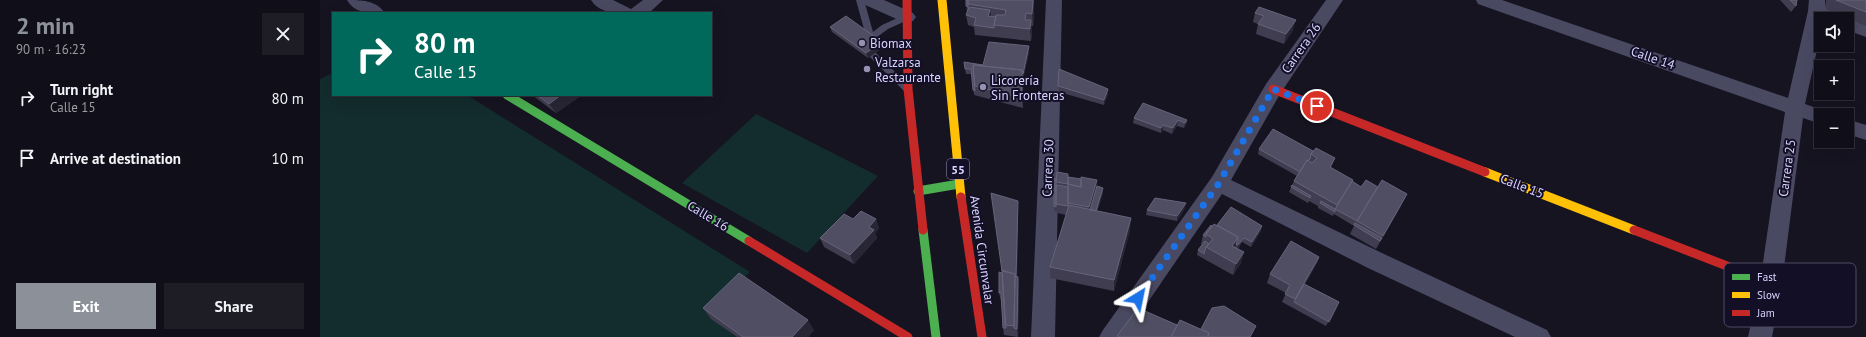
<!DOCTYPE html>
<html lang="en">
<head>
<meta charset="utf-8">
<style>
  body { margin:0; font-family:"PT Sans",sans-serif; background:#1e1d26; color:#f1f3f6; height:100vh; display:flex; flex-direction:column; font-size:15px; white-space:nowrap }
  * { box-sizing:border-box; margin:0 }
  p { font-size:13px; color:#9c9ca2 }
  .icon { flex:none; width:22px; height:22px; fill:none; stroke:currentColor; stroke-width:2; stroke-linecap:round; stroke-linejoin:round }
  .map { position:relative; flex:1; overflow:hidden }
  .details { display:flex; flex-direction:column; background:#100f19; width:320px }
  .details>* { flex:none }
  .guide { position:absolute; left:12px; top:12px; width:380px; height:84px; border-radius:0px; box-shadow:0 4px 16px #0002,0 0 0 1px #302f38; background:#00695c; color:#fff; overflow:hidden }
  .tools { position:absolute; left:1494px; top:12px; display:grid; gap:8px }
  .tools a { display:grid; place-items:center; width:40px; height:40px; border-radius:0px; background:#100f19; box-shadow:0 4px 16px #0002,0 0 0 1px #302f38; font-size:20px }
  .pin { position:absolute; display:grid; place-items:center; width:34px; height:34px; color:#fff; margin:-17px; border:2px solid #fff; border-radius:50%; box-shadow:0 1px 4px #0007 }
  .me { position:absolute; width:44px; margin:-22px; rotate:35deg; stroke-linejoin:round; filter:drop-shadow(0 0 3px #0008) }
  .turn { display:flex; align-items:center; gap:14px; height:84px; padding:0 16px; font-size:18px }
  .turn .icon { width:52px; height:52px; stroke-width:2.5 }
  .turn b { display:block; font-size:28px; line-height:34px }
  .round { display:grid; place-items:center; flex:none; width:42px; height:42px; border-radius:0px; background:#1e1d26 }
  .summary { display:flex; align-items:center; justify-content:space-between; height:68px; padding:0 16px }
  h1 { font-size:24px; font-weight:700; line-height:30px; color:#8c9099 }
  .cta { display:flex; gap:8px; margin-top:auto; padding:8px 16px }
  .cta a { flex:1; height:46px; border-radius:0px; background:#8c9099; color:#fff; font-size:16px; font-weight:700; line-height:46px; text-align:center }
  .cta a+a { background:#1e1d26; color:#f1f3f6 }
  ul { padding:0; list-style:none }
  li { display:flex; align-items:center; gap:12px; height:60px; padding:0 16px }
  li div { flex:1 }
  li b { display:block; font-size:15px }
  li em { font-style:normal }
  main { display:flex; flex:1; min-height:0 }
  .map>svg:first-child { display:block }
  .green { fill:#132c2d }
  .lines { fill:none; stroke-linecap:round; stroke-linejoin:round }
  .lane { fill:#4a4962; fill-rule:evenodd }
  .street { fill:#4a4962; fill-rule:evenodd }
  .fast { stroke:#4caf50; stroke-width:9 }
  .slow { stroke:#ffc107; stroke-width:9 }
  .jam { stroke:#c62828; stroke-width:9 }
  .wall { fill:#403d50 }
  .shaded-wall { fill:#282635 }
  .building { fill:#504e63; stroke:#66637b }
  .route { stroke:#1a73e8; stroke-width:7; stroke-dasharray:0 12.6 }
  .poi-dot { fill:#9591b1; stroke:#130f26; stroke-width:1.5 }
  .labels { text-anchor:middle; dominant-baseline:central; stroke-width:4; stroke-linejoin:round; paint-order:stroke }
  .shield { fill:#130f26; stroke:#9e99be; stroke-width:1 }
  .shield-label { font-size:12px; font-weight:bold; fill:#d9d4ff }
  .poi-label { font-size:13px; fill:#d9d4ff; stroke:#130f26; text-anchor:start }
  .street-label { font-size:13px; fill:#d9d4ff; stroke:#130f26 }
  .key { fill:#130f26; stroke:#4e4a67; stroke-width:1 }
  .key-label { font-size:11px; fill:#d9d4ff }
</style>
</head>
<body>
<main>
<section class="details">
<div class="summary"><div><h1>2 min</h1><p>90 m · 16:23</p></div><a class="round"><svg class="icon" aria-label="close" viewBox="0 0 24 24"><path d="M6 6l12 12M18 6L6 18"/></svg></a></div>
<ul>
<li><svg class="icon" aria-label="right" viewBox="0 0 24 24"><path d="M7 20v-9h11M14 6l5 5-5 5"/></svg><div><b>Turn right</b><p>Calle 15</p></div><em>80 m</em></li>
<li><svg class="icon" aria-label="arrive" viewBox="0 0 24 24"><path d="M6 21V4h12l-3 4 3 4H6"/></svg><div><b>Arrive at destination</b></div><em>10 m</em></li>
</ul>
<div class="cta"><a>Exit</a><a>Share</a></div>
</section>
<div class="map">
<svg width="1546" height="337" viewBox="0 0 1546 337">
  <rect width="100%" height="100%" fill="#161421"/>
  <path class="green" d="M13 73V95H147L430 272 388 315 416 337H0V79Z
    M436 114 558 176 487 253 362 183Z"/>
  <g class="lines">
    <path class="lane" d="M536 0H544L553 32 562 25 584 15 587 14 591 17 590 19 568 29 553 40H547Z
      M553 52 556 53 592 89 590 91H584L550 57 549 55 550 53Z"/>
    <path class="street" d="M27 0C41 0 56 0 65 13 50 13 35 14 27 0Z
      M271 0H293L311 9 323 0H343L329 13C311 13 282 18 271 0Z
      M541 0H564L593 13 596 17 593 21 587 23 581 21 543 4Z
      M726 0H742L735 337H711Z
      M1006 0H1023L960 94 911 180 1064 254 1227 330 1231 337H1195L1048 268 902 194 804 337H779L783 330 892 177 946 84Z
      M1156 0H1182L1468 98 1488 11 1489 0H1505L1506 8 1522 15 1524 18 1527 17 1546 24V37L1527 30V19H1501V32L1485 104 1508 112 1509 115H1501V124L1483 118 1462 283 1452 337H1428L1440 283 1465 112 1158 4Z
      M1527 119 1546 125V140L1527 134Z"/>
    <path class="fast" d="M187 95 429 241
      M598 191 639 184
      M603 230 616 337"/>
    <path class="slow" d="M622 0 641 197
      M1165 172 1314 230"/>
    <path class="jam" d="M587 0 588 89 603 230
      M953 89 1165 172
      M641 197 662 337
      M1314 230 1451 283
      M429 241 588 337"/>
  </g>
  <path class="wall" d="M646 0H714V11L713 26H711L712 33 711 41 655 35 654 27 648 25 646 15 647 13Z
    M1460 0H1477L1476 6 1471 12Z
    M1506 0H1546V26L1506 9Z
    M939 7 973 30 964 44 936 34 938 24 933 22 935 13Z
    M510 27 564 47 548 58 512 32Z
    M709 46V52L703 79V108L654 95 652 74H646L644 62 663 65Z
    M738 86 788 94 784 105 739 92Z
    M212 95H262L236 113Z
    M814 118 867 120 866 125 864 128 857 126 852 134 843 130 841 133 813 123Z
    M939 149 993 151 1015 158 1011 168 1041 187 1081 206 1056 249 1030 234 1034 226 1014 214 1013 216 998 208V206L989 201 988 203 969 192 974 181 977 176 938 154Z
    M748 177 777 186 783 188V193L777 211 810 230 794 291 730 278V267L746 215 737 213V210V212L734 211V206L736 179Z
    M698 206 697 277H698L699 285 698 337 684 335 683 328 681 301 679 293 682 273Z
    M865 208 857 221 826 215 827 210Z
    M533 219H556L559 228 555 233 557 238 534 264 504 247 500 238Z
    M897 225 941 231 931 247 922 242 918 249 921 263 913 275 877 255 878 250 882 245 881 244 883 235 892 226Z
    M999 258 997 263 985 284 1019 302 1006 326 962 302 966 293 947 283 950 274Z
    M383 308 494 330 488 337H417L391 319Z"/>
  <path class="shaded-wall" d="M713 0 714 11 713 26 712 14Z
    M670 10 672 20 668 16Z
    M711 20 712 33 711 41 710 29Z
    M976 20 973 30 964 44 966 34Z
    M562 42 564 47 548 58 546 53Z
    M709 46V52L703 79V108L702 98V70Z
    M788 89V94L784 105V100Z
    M241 95H262L236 113 229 104Z
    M858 120 857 126 852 134 853 128Z
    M867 120 866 125 864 128 865 123Z
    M843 125V130L841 133V128Z
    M1015 158 1011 168 1010 167Z
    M777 180V192L769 213V207Z
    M1033 180 1029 189 1014 211 1017 205Z
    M783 188V193L775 220V215Z
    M1087 194 1081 206 1057 247 1063 236Z
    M698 201V206L697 285 696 280Z
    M866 203 865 208 857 221V216Z
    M811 218 810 230 794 291V280Z
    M556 219 559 228 555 233 557 238 534 264 530 255 549 227Z
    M942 226 941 231 931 247 932 242Z
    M918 237 915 248 912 246Z
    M924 238 922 242 917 249 918 245Z
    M924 252 921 263 913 275 916 264Z
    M999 257 997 263 974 303V302Z
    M698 277 699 285 698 337 697 329Z
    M488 320 494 330 488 337H472Z"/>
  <path class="building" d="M646 0H648V7L646 6Z
    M648 0H713L712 14 706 13 705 20H711L710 29 674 25 676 15H685L686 10 648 4Z
    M1470 0H1477L1476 6Z
    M1516 0H1546V12Z
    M649 7 670 10 668 16 676 17 674 25V28L654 25 656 18 646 15Z
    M939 7 976 20 966 34 938 24 944 16 935 13Z
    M526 16 562 42 546 53 510 27Z
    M669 42 709 46 703 74 702 70 653 65 655 91 653 90 651 69H645L644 62 663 65Z
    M653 65 702 70V98L655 86Z
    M739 69 788 89 784 100 738 86Z
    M217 95H241L229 104Z
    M823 103 867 120 865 123 858 120 853 128 843 125 841 128 814 118Z
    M953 129 993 151 991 154 990 159 988 161 987 160 980 172 939 149Z
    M996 148 1015 158 1010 167 1033 180 1017 205 974 181 987 160 992 163 997 158 991 154Z
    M737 172 748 174V184L736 182Z
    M748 177 761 179V187L748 184Z
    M761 177 777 180 769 207 748 203V184L761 187Z
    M734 179H736V207L734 206Z
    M1046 180 1058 187 1037 221 1015 209 1032 181 1041 187Z
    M1062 180 1087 194 1063 236 1037 221Z
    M736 185 748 187V206L736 204Z
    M972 185 991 196 990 198 971 187Z
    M777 186 783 188 776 211 770 210Z
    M671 193 698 201 696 277 695 276V274L682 271Z
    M835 198 866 203 857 216 827 210Z
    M1001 201 1015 209V212L1000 203Z
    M749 205 811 218 794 280 730 267Z
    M911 207 942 226 932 242 924 238 918 245 916 244 918 237 897 225Z
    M541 211 556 219 549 227 554 230 530 255 500 238 524 214 533 219Z
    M1035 223 1062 238 1060 241 1034 225Z
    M894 224 918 237 912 246 924 252 916 264 886 247 893 239 886 234Z
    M891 225 892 226 886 234V237L883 235Z
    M885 241 889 244 886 247 884 254 878 250Z
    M971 241 999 257 975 299 965 294 970 285 950 274Z
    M682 270 695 274 694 326 685 325Z
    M679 272 682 273 686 328H683L681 292 679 293Z
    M419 273 488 320 472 337H423L383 308Z
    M695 276 698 277 697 329 694 328Z
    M984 284 1019 302 1009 322 974 302Z
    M904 306 936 326 930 337H888L889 333 881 329 892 308Z
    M818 308 857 325 851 337H799L797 336Z
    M860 320 889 333 887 337H851Z"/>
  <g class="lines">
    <path class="route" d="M818 298 899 183 953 89 997 106"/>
  </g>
  <g class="poi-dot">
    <circle cx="542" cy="43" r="4"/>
    <circle cx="547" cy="69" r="4"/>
    <circle cx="663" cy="87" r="4"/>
  </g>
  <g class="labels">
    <rect class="shield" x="627" y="159" width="22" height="20" rx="3"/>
    <g class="shield-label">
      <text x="638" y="169">55</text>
    </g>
    <g class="poi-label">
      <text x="550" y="43">Biomax</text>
      <text x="555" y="62">Valzarsa<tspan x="555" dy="15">Restaurante</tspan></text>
      <text x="671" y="80">Licorería<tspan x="671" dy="15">Sin Fronteras</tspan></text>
    </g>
    <g class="street-label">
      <text transform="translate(981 48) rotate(-55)">Carrera 26</text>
      <text transform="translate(1333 58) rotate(19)">Calle 14</text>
      <text transform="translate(728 168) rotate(-88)">Carrera 30</text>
      <text transform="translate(1467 168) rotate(-82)">Carrera 25</text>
      <text transform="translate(1202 186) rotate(21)">Calle 15</text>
      <text transform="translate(388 216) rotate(31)">Calle 16</text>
      <text transform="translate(662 250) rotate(82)">Avenida Circunvalar</text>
    </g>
  </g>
  <rect x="1404" y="263" width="132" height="64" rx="6" class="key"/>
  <rect x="1412" y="274" width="18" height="6" fill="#4caf50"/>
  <rect x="1412" y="292" width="18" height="6" fill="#ffc107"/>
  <rect x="1412" y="310" width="18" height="6" fill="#c62828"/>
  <g class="key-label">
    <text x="1437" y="281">Fast</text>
    <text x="1437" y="299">Slow</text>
    <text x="1437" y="317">Jam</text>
  </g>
</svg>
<div class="tools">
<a><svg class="icon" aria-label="sound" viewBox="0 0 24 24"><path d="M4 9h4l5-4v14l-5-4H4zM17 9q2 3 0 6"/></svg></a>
<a>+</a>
<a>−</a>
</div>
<div class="pin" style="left:997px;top:106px;background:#d93025"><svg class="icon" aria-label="arrive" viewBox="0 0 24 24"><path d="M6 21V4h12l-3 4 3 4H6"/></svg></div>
<svg class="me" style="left:818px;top:298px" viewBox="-20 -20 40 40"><path d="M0-17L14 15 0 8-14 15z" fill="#1a73e8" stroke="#fff" stroke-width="4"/></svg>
<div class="guide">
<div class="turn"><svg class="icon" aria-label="right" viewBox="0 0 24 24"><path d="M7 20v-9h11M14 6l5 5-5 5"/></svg><div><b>80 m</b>Calle 15</div></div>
</div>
</div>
</main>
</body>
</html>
